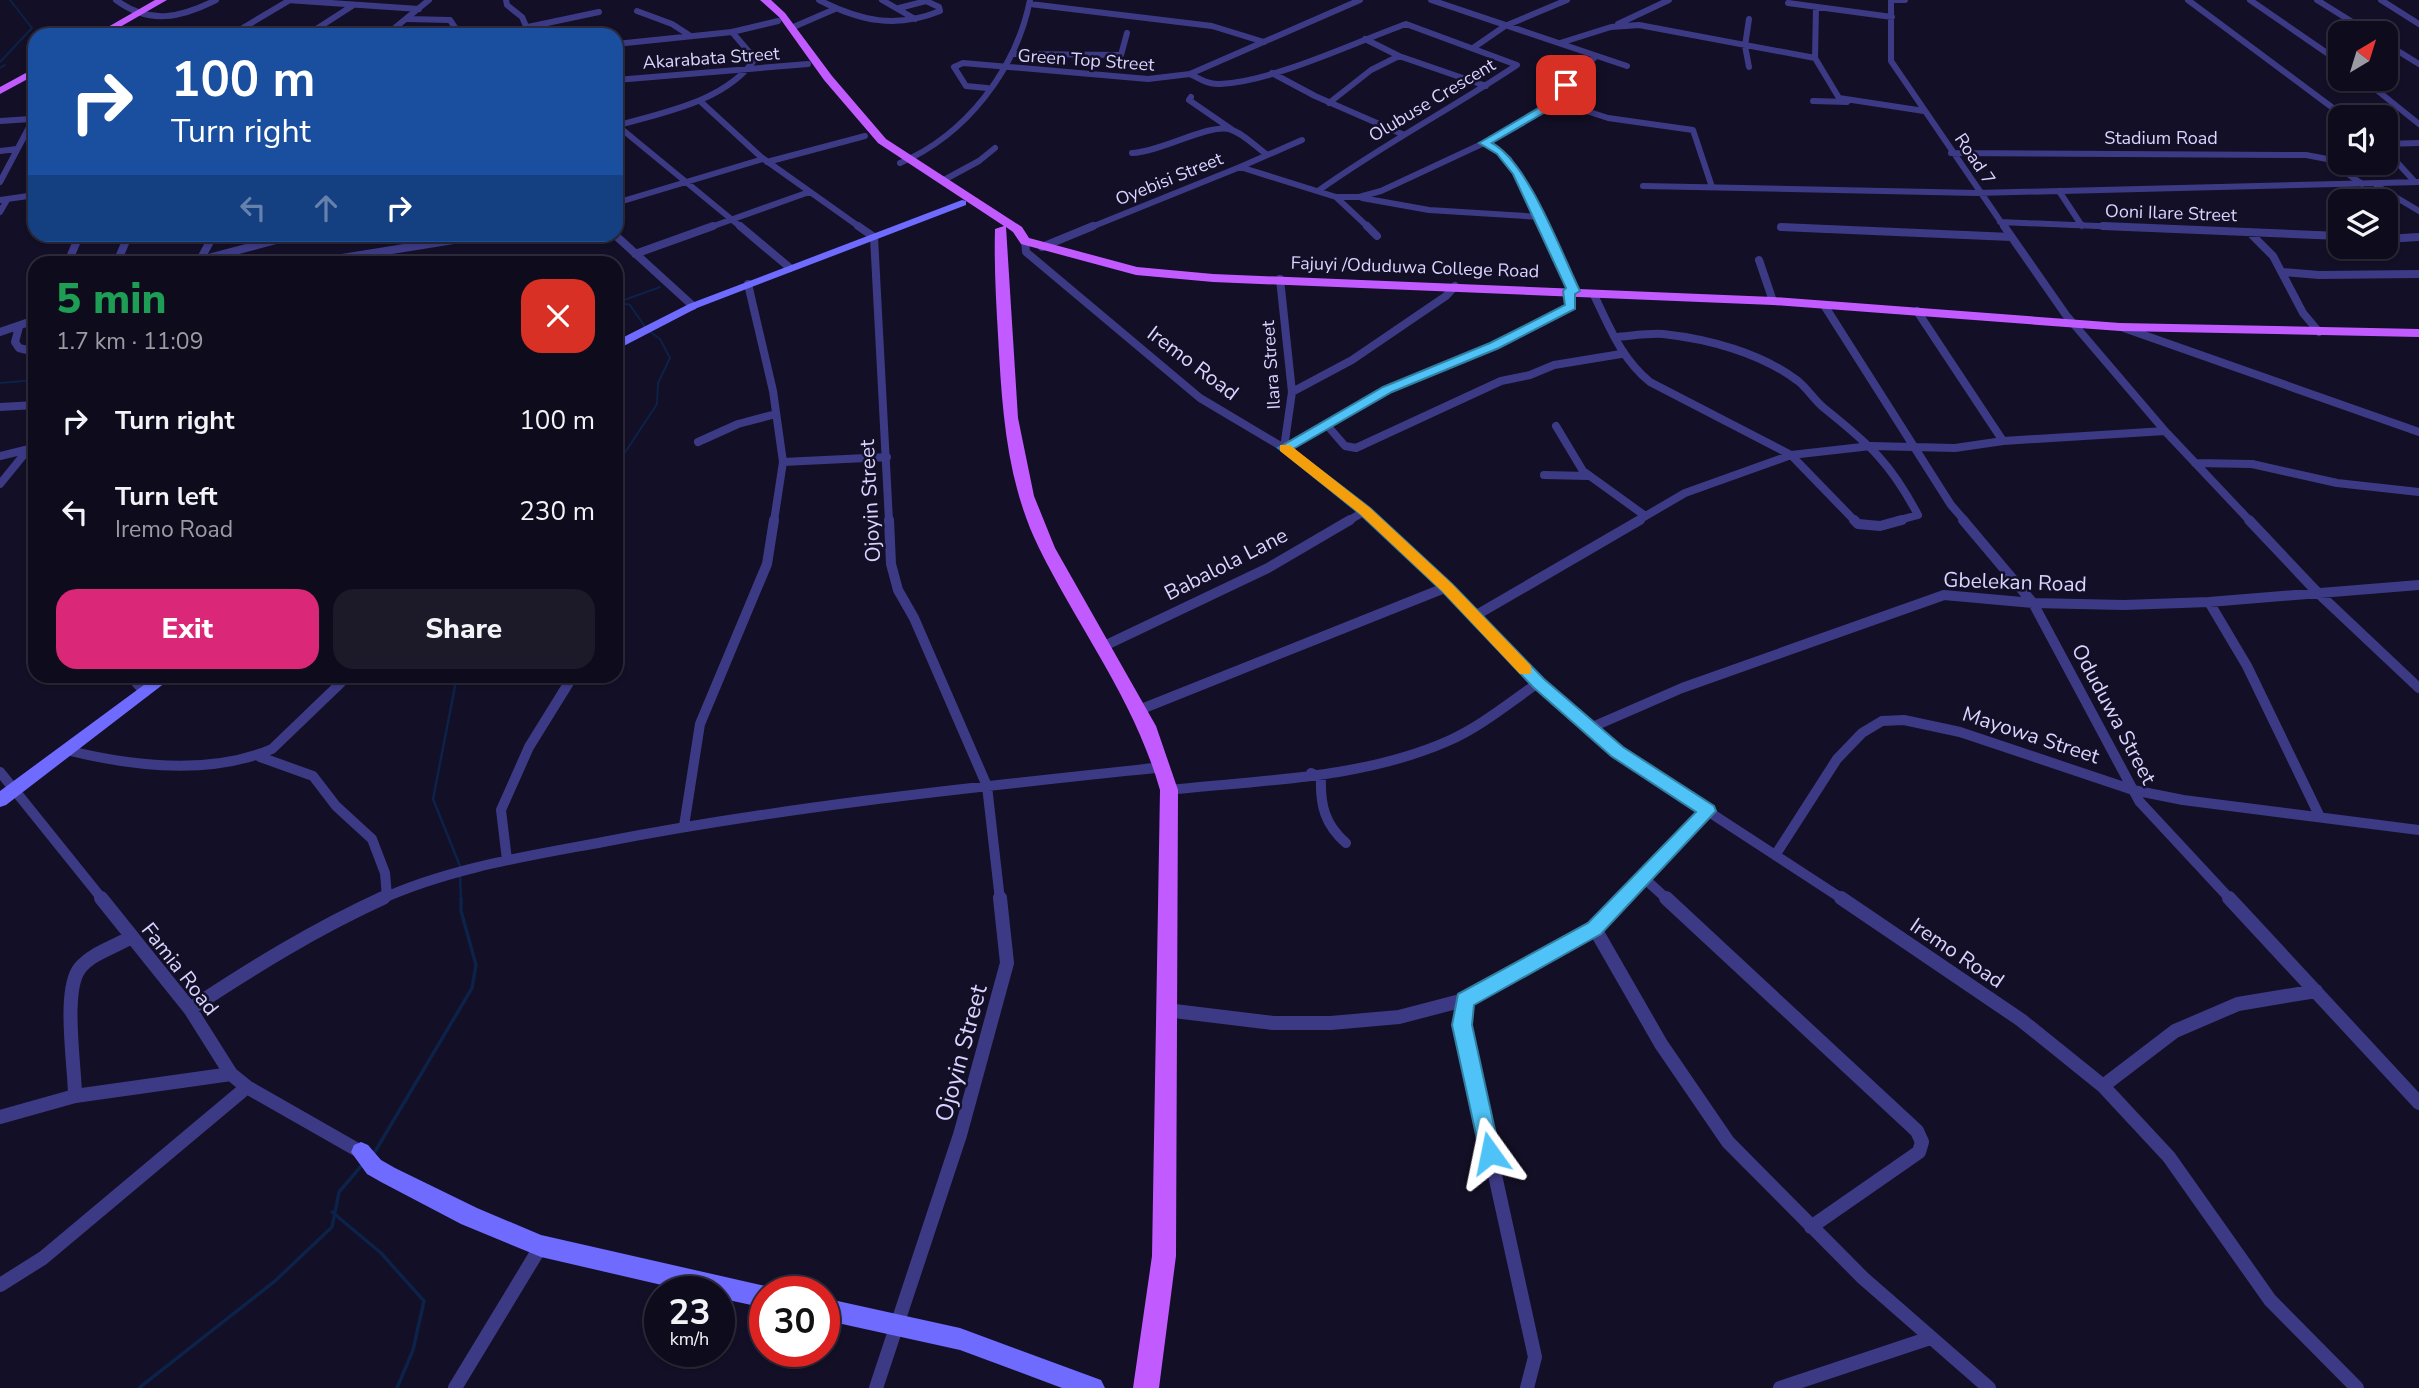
<!DOCTYPE html>
<html lang="en">
<head>
<meta charset="utf-8">
<style>
  body { margin:0; font-family:"Nunito Sans",sans-serif; background:#1c1929; color:#f1f3f6; height:100vh; display:flex; flex-direction:column; font-size:26px; white-space:nowrap }
  * { box-sizing:border-box; margin:0 }
  p { font-size:23px; color:#9b9ba3 }
  .icon { flex:none; width:38px; height:38px; fill:none; stroke:currentColor; stroke-width:2; stroke-linecap:round; stroke-linejoin:round }
  .map { position:relative; flex:1; overflow:hidden }
  .side { position:absolute; left:28px; top:256px; width:595px; height:427px; display:flex; flex-direction:column; background:#0e0b1c; border-radius:21px; box-shadow:0 2px 5px #0004,0 0 0 2px #2e2b3b }
  .side>* { flex:none }
  .top-card { position:absolute; left:28px; top:28px; width:595px; height:214px; border-radius:21px; box-shadow:0 2px 5px #0004,0 0 0 2px #2e2b3b; background:#1a4fa0; color:#fff; overflow:hidden }
  .needle { width:46px; rotate:38deg }
  .buttons { position:absolute; left:2328px; top:21px; display:grid; gap:14px }
  .buttons a { display:grid; place-items:center; width:70px; height:70px; border-radius:14px; background:#0e0b1c; box-shadow:0 2px 5px #0004,0 0 0 2px #2e2b3b; font-size:35px }
  .speed { position:absolute; left:644px; top:1276px; display:flex; gap:14px; font-size:35px; font-weight:700; text-align:center }
  .speed>* { display:grid; place-content:center; width:91px; height:91px; border-radius:50%; background:#0e0b1c; box-shadow:0 2px 5px #0004,0 0 0 2px #2e2b3b; line-height:1 }
  .speed small { font-size:18px; font-weight:400 }
  .speed .limit { border:10px solid #d22; background:#fff; color:#111 }
  .pin { position:absolute; display:grid; place-items:center; width:60px; height:60px; color:#fff; margin:-30px; border-radius:14px; box-shadow:0 4px 10px #0006 }
  .me { position:absolute; width:77px; margin:-38px; rotate:348deg; stroke-linejoin:round; filter:drop-shadow(0 0 5px #0008) }
  .turn { display:flex; align-items:center; gap:24px; height:147px; padding:0 28px; font-size:32px }
  .turn .icon { width:91px; height:91px; stroke-width:2.5 }
  .turn b { display:block; font-size:49px; line-height:60px }
  .lanes { display:flex; align-items:center; height:66px; padding:0 28px; background:#0003; justify-content:center; gap:35px; direction:ltr }
  .lanes .off { opacity:.35 }
  .round { display:grid; place-items:center; flex:none; width:74px; height:74px; border-radius:21px; background:#1c1929 }
  .headline { display:flex; align-items:center; justify-content:space-between; height:119px; padding:0 28px }
  h1 { font-size:42px; font-weight:800; line-height:52px; color:#1e9e55 }
  .button { display:flex; gap:14px; margin-top:auto; padding:14px 28px }
  .button a { flex:1; height:80px; border-radius:21px; background:#db2777; color:#fff; font-size:28px; font-weight:800; line-height:80px; text-align:center }
  .button a+a { background:#1c1929; color:#f1f3f6 }
  ul { padding:0; list-style:none }
  li { display:flex; align-items:center; gap:21px; height:91px; padding:0 28px }
  li div { flex:1 }
  li b { display:block; font-size:26px }
  li em { font-style:normal }
  .map>svg:first-child { display:block }
  .lines { fill:none; stroke-linecap:round; stroke-linejoin:round }
  .stream-far2 { stroke:#0c2248; stroke-width:2 }
  .stream-far1 { stroke:#0c2248; stroke-width:2.5 }
  .stream { stroke:#0c2248; stroke-width:3.5 }
  .street-far3 { stroke:#3d3a85; stroke-width:6 }
  .street-far2 { stroke:#3d3a85; stroke-width:8 }
  .street-far1 { stroke:#3d3a85; stroke-width:10 }
  .street { stroke:#3d3a85; stroke-width:14 }
  .secondary { fill:#6f6bff; fill-rule:evenodd }
  .primary { fill:#c25bff; fill-rule:evenodd }
  .route { fill:#4fc3f7; stroke:#337fa1; stroke-width:2 }
  .slow { fill:#f59e0b }
  .labels { text-anchor:middle; dominant-baseline:central; stroke-width:5; stroke-linejoin:round; paint-order:stroke }
  .far-street-label { font-size:18px; fill:#d9d4ff; stroke:#130f26 }
  .street-label { font-size:21px; fill:#d9d4ff; stroke:#130f26 }
  .near-street-label { font-size:24px; fill:#d9d4ff; stroke:#130f26 }
</style>
</head>
<body>
<div class="map">
<svg width="2419" height="1388" viewBox="0 0 2419 1388">
  <rect width="100%" height="100%" fill="#130f26"/>
  <g class="lines">
    <path class="stream-far2" d="M0 62 32 28 10 0
      M0 68 5 65
      M510 262 522 258 535 262
      M618 302 630 305 645 327
      M616 303 660 287
      M0 383 35 380
      M616 466 657 404 658 383 670 358 660 339 649 331"/>
    <path class="stream-far1" d="M457 676 433 799 460 866
      M460 876 461 900"/>
    <path class="stream" d="M373 1155 472 988 476 965 461 911V898
      M332 1212 381 1253 424 1301 413 1350 397 1388
      M139 1388 275 1281 332 1227 339 1192 363 1164"/>
    <path class="street-far3" d="M116 0C150 25 180 18 216 0
      M287 0 419 9
      M506 0 507 5 522 17 530 35
      M819 0C860 21 896 29 940 11L939 7 926 1 899 8
      M882 0 915 19
      M1431 0 1627 66
      M1905 0H1891V61L2005 228
      M2188 0 2345 117
      M2250 0 2340 62
      M2317 0 2370 33
      M2381 0 2419 24
      M1788 3 1892 17
      M1030 4 1212 26 1264 42
      M1816 7 1815 58 1839 98 1924 111
      M637 11 672 24 689 35
      M407 19 450 20 460 35
      M1749 19 1745 46 1749 67
      M1618 24 1669 0
      M528 27 599 12
      M791 28 835 9
      M231 35 290 0
      M307 35 352 6
      M386 35 429 0
      M1365 39 1399 56 1486 86
      M1560 43 1611 27 1639 25 1815 58
      M2385 43 2419 64
      M616 44 732 32 778 21
      M1473 48 1505 26 1567 0
      M1013 54 1121 55 1127 33
      M1272 73 1315 96 1402 134
      M1190 74C1200 79 1209 85 1220 84 1275 81 1353 43 1406 24L1517 65C1451 109 1382 145 1318 191
      M2363 79 2419 124
      M616 80 808 64
      M987 88 966 86 954 67 963 63 1148 79 1190 74 1360 0
      M1191 97 1189 100 1234 131
      M700 101 761 157 861 228
      M1556 101 1608 118 1693 130 1712 187
      M1813 101 1847 102
      M1329 103 1371 70 1399 56
      M0 121 31 119
      M616 126C663 112 725 102 755 59L732 32
      M616 129 624 131 742 228
      M1484 143 1509 159 1543 228
      M2385 144 2419 143
      M2385 149 2415 182
      M0 151 17 149
      M1132 153C1160 152 1208 124 1229 129 1243 133 1255 146 1266 154
      M1951 153 2306 155 2327 159 2362 184
      M767 162 865 136
      M900 163C966 135 1016 70 1030 0
      M1240 167 1302 140
      M942 181 979 161 995 148
      M0 182 35 116
      M1643 186 1977 193 2419 182
      M2377 186 2419 211
      M2059 191 2082 226
      M1336 197 1369 228
      M1362 198 1429 210 1540 217
      M0 200 35 195
      M616 203 763 159
      M0 212 7 200
      M2000 222 2146 228
      M1781 227 1804 228
      M708 228 809 192
      M1089 228 1240 167 1336 197H1359L1381 191 1484 143 1540 112 1556 101 1566 85 1595 57"/>
    <path class="street-far2" d="M740 226 790 268
      M858 226 874 237 889 521
      M1367 226 1377 236
      M1542 226 1574 291
      M2004 226 2066 315 2165 431 2250 521
      M2103 226 2340 236
      M1781 227 2011 237
      M2250 233 2273 256 2303 313 2319 332
      M614 234 693 306
      M2385 239 2419 237
      M1025 241 1026 252 1200 398 1284 448 1376 521
      M1042 247 1093 226
      M635 254 713 226
      M201 260 299 234
      M1759 260 1773 301
      M68 262 80 234
      M117 262 129 234
      M199 262 214 234
      M317 262 491 234
      M2282 272 2319 275 2419 274
      M1280 279 1292 392 1284 448 1387 390 1495 346 1564 311 1572 302 1569 291
      M748 284 773 391 783 462 774 521
      M1594 295C1610 328 1621 358 1650 382L1791 455 1855 521
      M1824 305 1951 505 1965 521
      M1917 311 2003 441
      M19 327 15 342 19 348 35 352
      M2121 327 2419 432
      M0 332 35 320
      M1615 337C1630 336 1648 333 1663 334 1709 339 1761 353 1798 381 1808 389 1814 400 1824 408 1870 445 1890 462 1918 515L1896 521
      M1292 392 1352 360 1446 296 1455 286
      M0 407 35 405
      M1326 424 1345 446 1356 448 1501 381 1530 375 1554 365 1621 354
      M1556 426 1583 471 1644 515
      M698 442 738 424 776 414
      M0 456 29 449
      M783 462 887 457
      M2195 463 2252 464 2337 483 2419 492
      M1544 475 1589 476
      M0 484 35 441
      M1348 521 1365 511
      M1637 521 1685 493 1791 455 1871 446 1955 448 2003 441 2165 431"/>
    <path class="street-far1" d="M889 520 891 564 898 590 914 618 987 786 1000 900
      M1374 520 1447 587 1538 683 1617 752 1844 900
      M1854 520 1858 524 1880 526 1902 520
      M1963 520 2033 603 2139 801 2231 900
      M2249 520 2316 591 2419 688
      M2209 602 2247 666 2319 815
      M1473 617 1640 520
      M1102 647 1268 568 1350 520
      M130 676 145 692
      M1139 710 1447 587
      M1590 728 1682 688 1944 595 2033 603 2124 605 2209 602 2419 585
      M66 750C131 766 209 776 272 749L348 676
      M260 757 313 776 336 806 372 839 385 873 387 897
      M0 772 103 900
      M1311 773 1321 778C1320 805 1325 825 1346 843
      M1169 790C1261 780 1362 779 1448 741 1480 727 1509 703 1538 683
      M684 826 700 724 767 564 774 520
      M1776 854 1837 759 1862 733 1882 721 1904 720 1960 732 2133 790 2183 800 2419 830
      M507 860 501 810 529 747 573 676
      M1645 879 1668 900
      M379 900C449 868 528 856 603 842 788 806 977 787 1164 767
      M1623 900 1708 811"/>
    <path class="street" d="M101 898 190 1009 231 1074 247 1087 361 1152
      M1666 898 1917 1131 1922 1142 1919 1152 1811 1227
      M1841 898 2021 1020 2103 1086 2169 1157 2270 1300 2357 1388
      M2229 898 2419 1103
      M1595 929 1661 1044 1728 1142 1863 1278 1989 1388
      M1464 1000 1462 1025 1535 1357 1527 1388
      M190 1009C252 968 315 929 383 898
      M1166 1010 1273 1023H1331L1399 1017 1464 1000 1595 929 1624 898
      M2103 1086 2175 1031 2238 1004 2316 991
      M75 1096C75 1067 62 990 80 968 92 953 115 947 131 937
      M0 1117 75 1096 231 1074
      M0 1285 43 1258 247 1087
      M455 1388 541 1246
      M876 1388 960 1135 1007 963 1000 898
      M1780 1388 1930 1338"/>
    <path class="secondary" d="M962 200 966 201V205L697 308 616 350V341L689 304Z
      M156 676H174L6 805 0 807V791Z
      M361 1142 368 1145 381 1160 395 1168 477 1208 541 1235 765 1286 774 1292H765V1308L719 1298V1292H692L541 1257 461 1224 381 1182 367 1174 351 1152 354 1145Z
      M824 1298 960 1328 1101 1380 1105 1388H1062L960 1350 824 1320Z"/>
    <path class="primary" d="M155 0H167L106 35H94Z
      M760 0H771L785 13 832 76 886 139 1022 227 1029 238 1137 267 1213 274 1773 297 2120 323 2419 329V337L2120 331 1773 305 1213 282 1136 275 1021 244 1013 232 1006 227 1018 418 1034 496 1055 548 1156 726 1178 790 1176 1256 1159 1388H1133L1152 1256 1160 790C1134 699 1080 631 1039 548 1006 481 1002 408 998 335 996 300 994 265 995 229L1004 226 878 143 824 80 779 17Z
      M35 68V75L0 94V87Z"/>
  </g>
  <path class="route" d="M1562 83 1570 85 1554 107 1492 143C1528 162 1561 252 1580 291L1575 294V309L1499 348 1392 392 1293 449 1370 508 1452 584 1544 679 1623 747 1714 806 1716 811 1601 934 1474 1005 1472 1025 1500 1153 1497 1160 1490 1163 1483 1160 1480 1153 1452 1025 1458 994 1588 923 1696 812 1611 756 1533 687 1442 591 1360 514 1278 448 1383 387 1490 343 1565 305 1563 291 1566 288 1513 174 1497 154 1479 143 1547 103Z"/>
  <path class="slow" d="M1280 445H1290L1370 508 1452 584 1531 666V674H1520L1442 591 1360 514 1280 451Z"/>
  <g class="labels">
    <g class="far-street-label">
      <text transform="translate(711 58) rotate(-4)">Akarabata Street</text>
      <text transform="translate(1086 60) rotate(4)">Green Top Street</text>
      <text transform="translate(1432 100) rotate(-31)">Olubuse Crescent</text>
      <text x="2161" y="138">Stadium Road</text>
      <text transform="translate(1975 159) rotate(56)">Road 7</text>
      <text transform="translate(1169 179) rotate(-22)">Oyebisi Street</text>
      <text transform="translate(2171 213) rotate(2)">Ooni Ilare Street</text>
      <text transform="translate(1415 267) rotate(2)">Fajuyi /Oduduwa College Road</text>
      <text transform="translate(1271 365) rotate(-94)">Ilara Street</text>
    </g>
    <g class="street-label">
      <text transform="translate(1193 363) rotate(37)">Iremo Road</text>
      <text transform="translate(870 501) rotate(-93)">Ojoyin Street</text>
      <text transform="translate(1226 564) rotate(-27)">Babalola Lane</text>
      <text transform="translate(2015 582) rotate(2)">Gbelekan Road</text>
      <text transform="translate(2114 714) rotate(62)">Oduduwa Street</text>
      <text transform="translate(2031 735) rotate(18)">Mayowa Street</text>
      <text transform="translate(1957 953) rotate(34)">Iremo Road</text>
      <text transform="translate(180 969) rotate(52)">Famia Road</text>
    </g>
    <g class="near-street-label">
      <text transform="translate(961 1053) rotate(-75)">Ojoyin Street</text>
    </g>
  </g>
</svg>
<div class="buttons">
<a><svg class="needle" viewBox="-14 -14 28 28"><path d="M0-13l5 13h-10z" fill="#e53935"/><path d="M0 13l5-13h-10z" fill="#9b9ba3"/></svg></a>
<a><svg class="icon" aria-label="sound" viewBox="0 0 24 24"><path d="M4 9h4l5-4v14l-5-4H4zM17 9q2 3 0 6"/></svg></a>
<a><svg class="icon" aria-label="layers" viewBox="0 0 24 24"><path d="M12 4l9 5-9 5-9-5zM3 14l9 5 9-5"/></svg></a>
</div>
<div class="speed"><div>23<small>km/h</small></div><div class="limit">30</div></div>
<div class="pin" style="left:1566px;top:85px;background:#d93025"><svg class="icon" aria-label="arrive" viewBox="0 0 24 24"><path d="M6 21V4h12l-3 4 3 4H6"/></svg></div>
<svg class="me" style="left:1490px;top:1153px" viewBox="-20 -20 40 40"><path d="M0-17L14 15 0 8-14 15z" fill="#4fc3f7" stroke="#fff" stroke-width="4"/></svg>
<div class="top-card">
<div class="turn"><svg class="icon" aria-label="right" viewBox="0 0 24 24"><path d="M7 20v-9h11M14 6l5 5-5 5"/></svg><div><b>100 m</b>Turn right</div></div>
<div class="lanes"><svg class="icon off" aria-label="left" viewBox="0 0 24 24"><path d="M17 20v-9H6M10 6l-5 5 5 5"/></svg><svg class="icon off" aria-label="ahead" viewBox="0 0 24 24"><path d="M12 20V5M6 11l6-6 6 6"/></svg><svg class="icon" aria-label="right" viewBox="0 0 24 24"><path d="M7 20v-9h11M14 6l5 5-5 5"/></svg></div>
</div>
<section class="side">
<div class="headline"><div><h1>5 min</h1><p>1.7 km · 11:09</p></div><a class="round" style="background:#d93025;color:#fff"><svg class="icon" aria-label="close" viewBox="0 0 24 24"><path d="M6 6l12 12M18 6L6 18"/></svg></a></div>
<ul>
<li><svg class="icon" aria-label="right" viewBox="0 0 24 24"><path d="M7 20v-9h11M14 6l5 5-5 5"/></svg><div><b>Turn right</b></div><em>100 m</em></li>
<li><svg class="icon" aria-label="left" viewBox="0 0 24 24"><path d="M17 20v-9H6M10 6l-5 5 5 5"/></svg><div><b>Turn left</b><p>Iremo Road</p></div><em>230 m</em></li>
</ul>
<div class="button"><a>Exit</a><a>Share</a></div>
</section>
</div>
</body>
</html>
